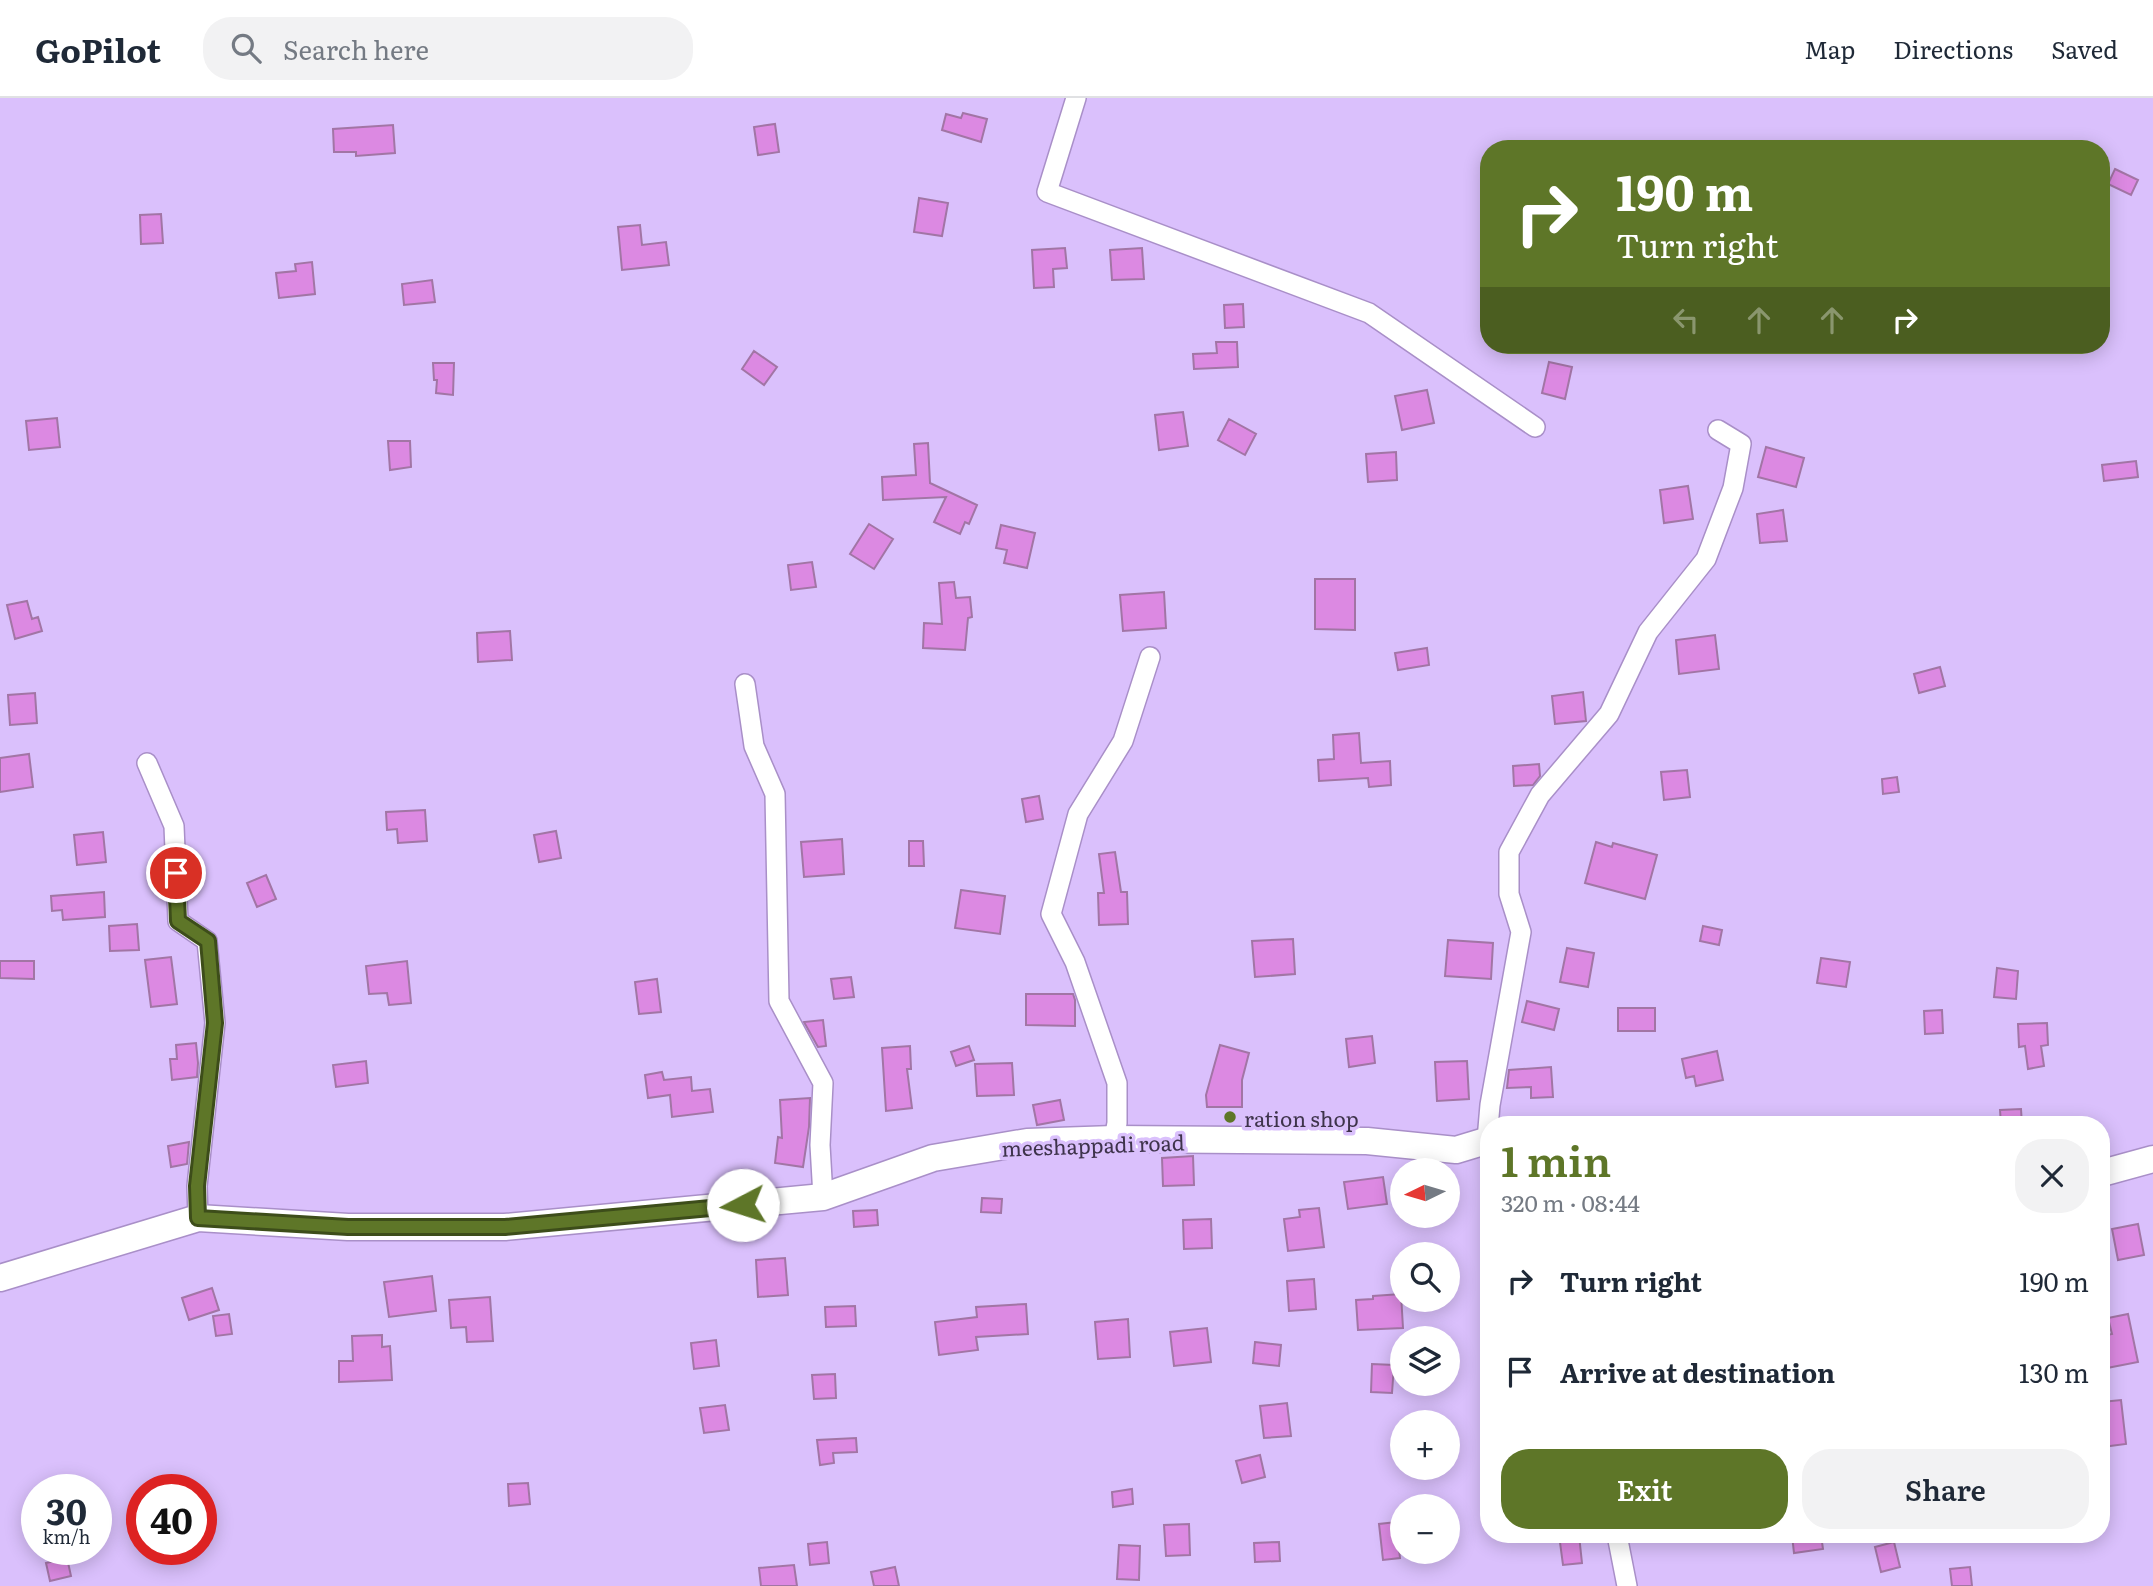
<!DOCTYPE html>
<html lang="en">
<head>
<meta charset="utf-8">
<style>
  body { margin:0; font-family:Literata,serif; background:#f2f2f3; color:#1f2937; height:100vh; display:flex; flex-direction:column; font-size:26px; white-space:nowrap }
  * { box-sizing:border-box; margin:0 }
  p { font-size:23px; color:#747a83 }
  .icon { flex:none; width:38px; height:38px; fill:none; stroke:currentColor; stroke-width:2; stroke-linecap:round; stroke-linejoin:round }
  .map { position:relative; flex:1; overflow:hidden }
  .side { position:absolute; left:1480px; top:1018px; width:630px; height:427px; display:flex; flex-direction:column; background:#fff; border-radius:28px; box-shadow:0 4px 18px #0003 }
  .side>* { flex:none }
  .guide { position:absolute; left:1480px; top:42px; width:630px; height:214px; border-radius:28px; box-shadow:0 4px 18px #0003; background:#5e7628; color:#fff; overflow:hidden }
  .needle { width:46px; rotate:265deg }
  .fabs { position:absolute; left:1390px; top:1060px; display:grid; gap:14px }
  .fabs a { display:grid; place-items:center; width:70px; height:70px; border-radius:50%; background:#fff; box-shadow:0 4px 18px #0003; font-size:35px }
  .speed { position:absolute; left:21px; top:1376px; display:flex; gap:14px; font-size:35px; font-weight:700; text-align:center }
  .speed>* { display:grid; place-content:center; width:91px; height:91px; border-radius:50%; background:#fff; box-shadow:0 4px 18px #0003; line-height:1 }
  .speed small { font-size:18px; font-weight:400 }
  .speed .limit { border:10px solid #d22; background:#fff; color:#111 }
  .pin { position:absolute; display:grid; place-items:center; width:60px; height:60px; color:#fff; margin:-30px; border:4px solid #fff; border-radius:50%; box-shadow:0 2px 7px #0007 }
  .me { position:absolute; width:77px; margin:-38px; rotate:265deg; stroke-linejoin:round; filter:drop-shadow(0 0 5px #0008) }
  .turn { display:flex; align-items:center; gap:24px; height:147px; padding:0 21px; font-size:32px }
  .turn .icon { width:91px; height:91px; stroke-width:2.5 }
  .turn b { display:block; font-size:49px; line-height:60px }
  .lanes { display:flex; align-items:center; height:66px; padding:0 21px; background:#0003; justify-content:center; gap:35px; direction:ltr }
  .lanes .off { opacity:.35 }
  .round { display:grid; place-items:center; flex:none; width:74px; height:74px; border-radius:28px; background:#f2f2f3 }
  .headline { display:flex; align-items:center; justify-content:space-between; height:119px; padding:0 21px }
  h1 { font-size:42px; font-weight:600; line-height:52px; color:#5e7628 }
  .action { display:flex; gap:14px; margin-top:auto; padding:14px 21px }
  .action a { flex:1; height:80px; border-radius:28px; background:#5e7628; color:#fff; font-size:28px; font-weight:600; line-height:80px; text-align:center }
  .action a+a { background:#f2f2f3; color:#1f2937 }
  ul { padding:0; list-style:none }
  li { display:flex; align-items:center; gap:21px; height:91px; padding:0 21px }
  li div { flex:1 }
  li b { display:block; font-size:26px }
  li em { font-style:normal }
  header { display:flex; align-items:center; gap:42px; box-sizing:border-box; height:98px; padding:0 35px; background:#fff; border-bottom:2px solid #e0e1e3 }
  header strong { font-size:33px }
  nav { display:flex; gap:38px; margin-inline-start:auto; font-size:24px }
  .search { width:490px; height:63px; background:#f2f2f3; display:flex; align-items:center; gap:18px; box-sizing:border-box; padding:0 24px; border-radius:28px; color:#747a83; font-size:26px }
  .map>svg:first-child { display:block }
  .building { fill:#dc89e2; stroke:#a275a5; stroke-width:2 }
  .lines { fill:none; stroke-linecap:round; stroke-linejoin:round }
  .street-casing { stroke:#a98fc8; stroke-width:22 }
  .secondary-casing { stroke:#a98fc8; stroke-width:29 }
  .street { stroke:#fff; stroke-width:19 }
  .secondary { stroke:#fff; stroke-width:26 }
  .route-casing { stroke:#3d4d1a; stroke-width:18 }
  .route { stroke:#5e7628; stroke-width:12 }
  .poi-dot { fill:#5e7628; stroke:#dac0fc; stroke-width:2.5 }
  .labels { text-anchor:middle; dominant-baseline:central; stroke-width:7; stroke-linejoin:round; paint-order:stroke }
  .poi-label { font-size:21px; fill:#3e334b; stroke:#dac0fc; text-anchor:start }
  .street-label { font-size:21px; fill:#3e334b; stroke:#dac0fc }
</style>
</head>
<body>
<header>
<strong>GoPilot</strong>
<div class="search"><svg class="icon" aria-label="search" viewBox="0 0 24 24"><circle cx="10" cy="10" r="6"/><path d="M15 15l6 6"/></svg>Search here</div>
<nav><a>Map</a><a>Directions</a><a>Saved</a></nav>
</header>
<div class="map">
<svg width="2153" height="1488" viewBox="0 0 2153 1488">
  <rect width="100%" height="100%" fill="#dac0fc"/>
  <path class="building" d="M963 15 987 21 981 44 942 32 946 16 961 20Z
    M775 26 779 54 758 57 754 29Z
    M393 27 395 55 356 58V54H334L333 31Z
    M2115 71 2138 82 2131 97 2108 86Z
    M919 100 948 105 942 138 914 134Z
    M161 116 163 145 141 146 140 117Z
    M640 127 642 147 666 144 669 167 622 172 618 129Z
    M1065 150 1067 170 1053 171 1054 189 1034 190 1032 152Z
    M1142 150 1144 181 1112 182 1110 152Z
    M312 164 315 196 279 200 276 175 296 173 295 166Z
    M432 182 435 204 404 207 402 186Z
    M1243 206 1244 229 1225 230 1224 207Z
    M1216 244H1237L1238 269 1194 271 1193 256 1217 255Z
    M754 253 777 269 764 287 742 271Z
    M1549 264 1572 269 1565 301 1542 295Z
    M433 265H454L453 297 436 295 437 282H434Z
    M1427 292 1434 325 1402 332 1395 298Z
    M1183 314 1188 348 1159 352 1155 317Z
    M57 320 60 349 29 352 26 323Z
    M1229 321 1256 336 1245 357 1218 342Z
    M388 343H410L411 369 390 372Z
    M928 345 930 385 977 407 969 426 965 424 960 436 934 424 946 399 883 402 882 379 916 377 914 346Z
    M1766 349 1804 360 1796 389 1758 379Z
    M1396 354 1397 382 1368 384 1366 356Z
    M2136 363 2138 379 2104 383 2102 367Z
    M1688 388 1693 421 1664 425 1660 392Z
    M1783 412 1787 443 1760 445 1757 416Z
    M869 426 893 441 874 471 850 456Z
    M1001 427 1035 435 1027 470 1004 465 1007 452 996 450Z
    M812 464 816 489 791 492 788 467Z
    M1315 481H1355V532L1315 531Z
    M954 484 956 500 970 499 972 519 968 520 965 552 923 550 924 525 942 526 939 485Z
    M1164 494 1166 530 1123 533 1120 497Z
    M27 503 32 521 38 519 42 533 15 541 7 507Z
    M510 533 512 562 478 564 477 535Z
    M1715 537 1719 571 1679 576 1676 542Z
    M1427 550 1429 567 1398 572 1395 555Z
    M1940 569 1945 588 1919 595 1914 576Z
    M1583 594 1586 623 1555 626 1552 598Z
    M35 595 37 625 10 627 8 597Z
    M1359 635 1361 665 1390 663 1391 687 1369 689 1368 680 1319 683 1318 662 1334 661 1333 637Z
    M29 656 33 689 0 694V660Z
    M1539 666 1540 678 1533 687 1514 688 1513 668Z
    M1687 672 1690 699 1664 702 1661 674Z
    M1897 679 1899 694 1883 696 1882 681Z
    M1039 698 1043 721 1026 724 1022 701Z
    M425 712 427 743 398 745 397 731 387 732 386 714Z
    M556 733 561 760 539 764 534 737Z
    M103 734 106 764 77 767 74 737Z
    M842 741 844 776 804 779 801 744Z
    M909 743H923L924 768H909Z
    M1596 744 1612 749 1613 745 1657 757 1645 801 1585 785Z
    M1115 754 1121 794H1127L1128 826 1099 827 1098 795H1104L1099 756Z
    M266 777 276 801 257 809 247 785Z
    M961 792 1005 798 1000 836 955 830Z
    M104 794 105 819 63 822 62 812 52 813 51 798Z
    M137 826 139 852 110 853 109 828Z
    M1703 828 1722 832 1719 847 1700 843Z
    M1293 841 1295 876 1255 879 1252 843Z
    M1448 842 1493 845 1491 881 1445 878Z
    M1567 850 1594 855 1588 889 1560 884Z
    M171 859 177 906 151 909 145 862Z
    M1821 860 1850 864 1846 889 1817 885Z
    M0 863H34V881L0 880Z
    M407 863 411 905 389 907 387 895 369 896 366 868Z
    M1997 870 2018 873 2016 901 1994 899Z
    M851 879 854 899 834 901 831 881Z
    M657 881 661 914 639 916 635 884Z
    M1026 896H1073L1075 902V928L1026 927Z
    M1527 903 1559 911 1554 932 1522 924Z
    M1618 910H1655V933H1618Z
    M1942 912 1943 935 1925 936 1924 913Z
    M823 922 826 948 818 949 804 924Z
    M2047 925 2048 947 2041 948 2044 968 2028 971 2025 948 2019 949 2018 926Z
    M1372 938 1375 965 1349 969 1346 941Z
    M196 945 198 965 197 979 172 982 170 961H177L176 947Z
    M1220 947 1249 955 1242 982V1009H1207L1206 997Z
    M910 948 911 971H907L912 1010 886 1013 882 950Z
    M969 948 974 962 956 968 951 954Z
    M1717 953 1723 982 1696 988 1694 978 1686 980 1682 961Z
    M366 963 368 985 336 989 333 967Z
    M1467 963 1469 1001 1437 1003 1435 964Z
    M1012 965 1014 997 977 998 975 966Z
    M1551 969 1553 999 1531 1000V989L1507 990 1509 972Z
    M662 974 664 982 691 979 692 993 710 991 713 1014 672 1019 670 997 648 1000 645 977Z
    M810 1000 809 1029 803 1069 775 1065 778 1039 782 1040 780 1002Z
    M1060 1002 1064 1022 1037 1027 1033 1007Z
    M2021 1011 2022 1027H2001L2000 1012Z
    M189 1044 187 1066 171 1069 168 1048Z
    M1193 1058 1194 1087 1163 1088 1162 1060Z
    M1383 1079 1387 1106 1348 1111 1344 1084Z
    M982 1100 1002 1101 1001 1115 981 1114Z
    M1319 1110 1324 1149 1288 1153 1284 1121 1300 1119 1299 1112Z
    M877 1112 878 1127 854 1129 853 1113Z
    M1211 1121 1212 1150 1184 1151 1183 1122Z
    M2138 1126 2144 1157 2118 1162 2112 1131Z
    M785 1160 788 1197 758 1199 756 1162Z
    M432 1178 436 1213 389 1219 384 1184Z
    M1314 1181 1316 1211 1289 1213 1287 1183Z
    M212 1190 219 1212 189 1222 182 1200Z
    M1401 1196 1403 1230 1358 1232 1356 1202 1373 1201V1198Z
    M490 1199 493 1243 467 1244 466 1229 451 1230 449 1202Z
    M1026 1206 1028 1236 976 1239 978 1252 939 1257 935 1224 977 1219 976 1209Z
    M855 1208 856 1228 826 1229 825 1209Z
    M229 1216 232 1236 216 1238 213 1218Z
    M2128 1216 2138 1264 2102 1271V1238L2112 1236 2108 1220Z
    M1128 1221 1130 1259 1098 1261 1095 1224Z
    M1207 1230 1211 1264 1174 1268 1170 1234Z
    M382 1237V1249L390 1248 392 1282 339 1284V1263H353L352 1238Z
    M716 1242 719 1268 694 1271 691 1245Z
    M1255 1244 1281 1247 1279 1268 1253 1265Z
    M1372 1266 1394 1267 1392 1295 1371 1294Z
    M835 1276 836 1300 814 1301 812 1277Z
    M2121 1302 2126 1346 2102 1349V1304Z
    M1287 1305 1291 1338 1264 1340 1260 1308Z
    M725 1307 729 1332 704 1335 700 1310Z
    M856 1340 857 1354 833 1355 834 1365 820 1367 817 1342Z
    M1260 1357 1265 1379 1242 1385 1236 1363Z
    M528 1385 530 1406 509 1408 508 1386Z
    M1132 1391 1133 1406 1113 1409 1112 1394Z
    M1396 1424 1400 1460 1383 1462 1379 1426Z
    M1189 1426 1190 1457 1166 1458 1164 1427Z
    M1559 1437H1579L1582 1465 1563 1467Z
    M1792 1437H1821L1823 1451 1794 1455Z
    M827 1444 829 1465 810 1467 808 1446Z
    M1279 1444 1280 1463 1255 1464 1254 1445Z
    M1894 1444 1900 1469 1881 1474 1875 1449Z
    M1119 1447 1140 1448 1139 1482 1117 1481Z
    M67 1460 71 1478 50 1483 46 1465Z
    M794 1467 797 1488H761L759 1470Z
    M895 1469 899 1488H874L871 1474Z
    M1970 1469 1972 1488H1952L1950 1471Z"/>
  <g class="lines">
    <defs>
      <path id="street" d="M1076 0 1047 94 1369 215 1535 329
        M745 586 754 648 775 696 779 903 823 985 820 1047 823 1099
        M147 665 174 728 178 823 207 843 215 925 197 1088 198 1120
        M1114 1041 1117 1025V985L1075 864 1051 816 1078 716 1123 643 1150 559
        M1487 1042 1490 1007 1521 834 1509 796V754L1540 697 1609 616 1648 534 1706 461 1733 390 1741 346 1718 332
        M1617 1437 1627 1488"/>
      <path id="secondary" d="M2102 1075 2153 1061
        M0 1180 198 1120 348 1129H505L823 1099 933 1060 1027 1044 1114 1041 1367 1043 1456 1052 1489 1042"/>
    </defs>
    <use href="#street" class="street-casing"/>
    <use href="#secondary" class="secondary-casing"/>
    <use href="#street" class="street"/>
    <use href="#secondary" class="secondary"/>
  </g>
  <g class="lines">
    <defs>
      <path id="route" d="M176 775 178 823 208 843 215 925 197 1088 198 1120 348 1129H505L743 1107"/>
    </defs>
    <use href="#route" class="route-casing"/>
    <use href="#route" class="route"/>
  </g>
  <circle class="poi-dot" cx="1230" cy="1019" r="7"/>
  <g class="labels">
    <g class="poi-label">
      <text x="1244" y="1019">ration shop</text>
    </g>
    <g class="street-label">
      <text transform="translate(1093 1046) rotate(-2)">meeshappadi road</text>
    </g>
  </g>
</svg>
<div class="fabs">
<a><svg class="needle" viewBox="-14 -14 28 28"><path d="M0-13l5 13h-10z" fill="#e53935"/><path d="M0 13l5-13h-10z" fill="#747a83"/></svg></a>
<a><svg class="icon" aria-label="search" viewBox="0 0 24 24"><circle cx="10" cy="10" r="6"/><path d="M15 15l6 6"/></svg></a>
<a><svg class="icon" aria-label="layers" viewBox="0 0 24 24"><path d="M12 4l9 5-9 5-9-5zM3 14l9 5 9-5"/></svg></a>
<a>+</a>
<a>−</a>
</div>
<div class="speed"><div>30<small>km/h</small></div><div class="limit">40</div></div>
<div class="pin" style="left:176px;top:775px;background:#d93025"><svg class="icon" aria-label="arrive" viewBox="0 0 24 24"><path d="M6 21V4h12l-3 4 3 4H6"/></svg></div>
<svg class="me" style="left:743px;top:1107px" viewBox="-20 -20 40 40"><circle r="19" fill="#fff"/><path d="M0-13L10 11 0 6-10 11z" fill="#5e7628"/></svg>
<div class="guide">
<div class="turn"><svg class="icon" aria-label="right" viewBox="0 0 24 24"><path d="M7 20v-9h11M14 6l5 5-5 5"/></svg><div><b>190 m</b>Turn right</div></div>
<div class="lanes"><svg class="icon off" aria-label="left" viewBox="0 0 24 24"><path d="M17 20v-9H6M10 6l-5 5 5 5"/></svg><svg class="icon off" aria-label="ahead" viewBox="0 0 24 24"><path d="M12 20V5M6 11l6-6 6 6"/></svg><svg class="icon off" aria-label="ahead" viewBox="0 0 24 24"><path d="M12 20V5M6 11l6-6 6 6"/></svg><svg class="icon" aria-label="right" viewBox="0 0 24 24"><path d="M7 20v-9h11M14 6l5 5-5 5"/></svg></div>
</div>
<section class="side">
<div class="headline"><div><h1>1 min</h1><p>320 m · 08:44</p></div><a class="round"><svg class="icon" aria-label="close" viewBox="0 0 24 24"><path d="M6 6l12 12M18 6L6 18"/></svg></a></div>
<ul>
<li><svg class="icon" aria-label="right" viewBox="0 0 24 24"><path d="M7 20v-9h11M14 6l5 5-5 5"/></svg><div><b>Turn right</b></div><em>190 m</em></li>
<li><svg class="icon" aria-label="arrive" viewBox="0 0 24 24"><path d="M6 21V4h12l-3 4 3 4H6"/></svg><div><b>Arrive at destination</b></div><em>130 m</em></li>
</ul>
<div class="action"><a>Exit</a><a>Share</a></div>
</section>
</div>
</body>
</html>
